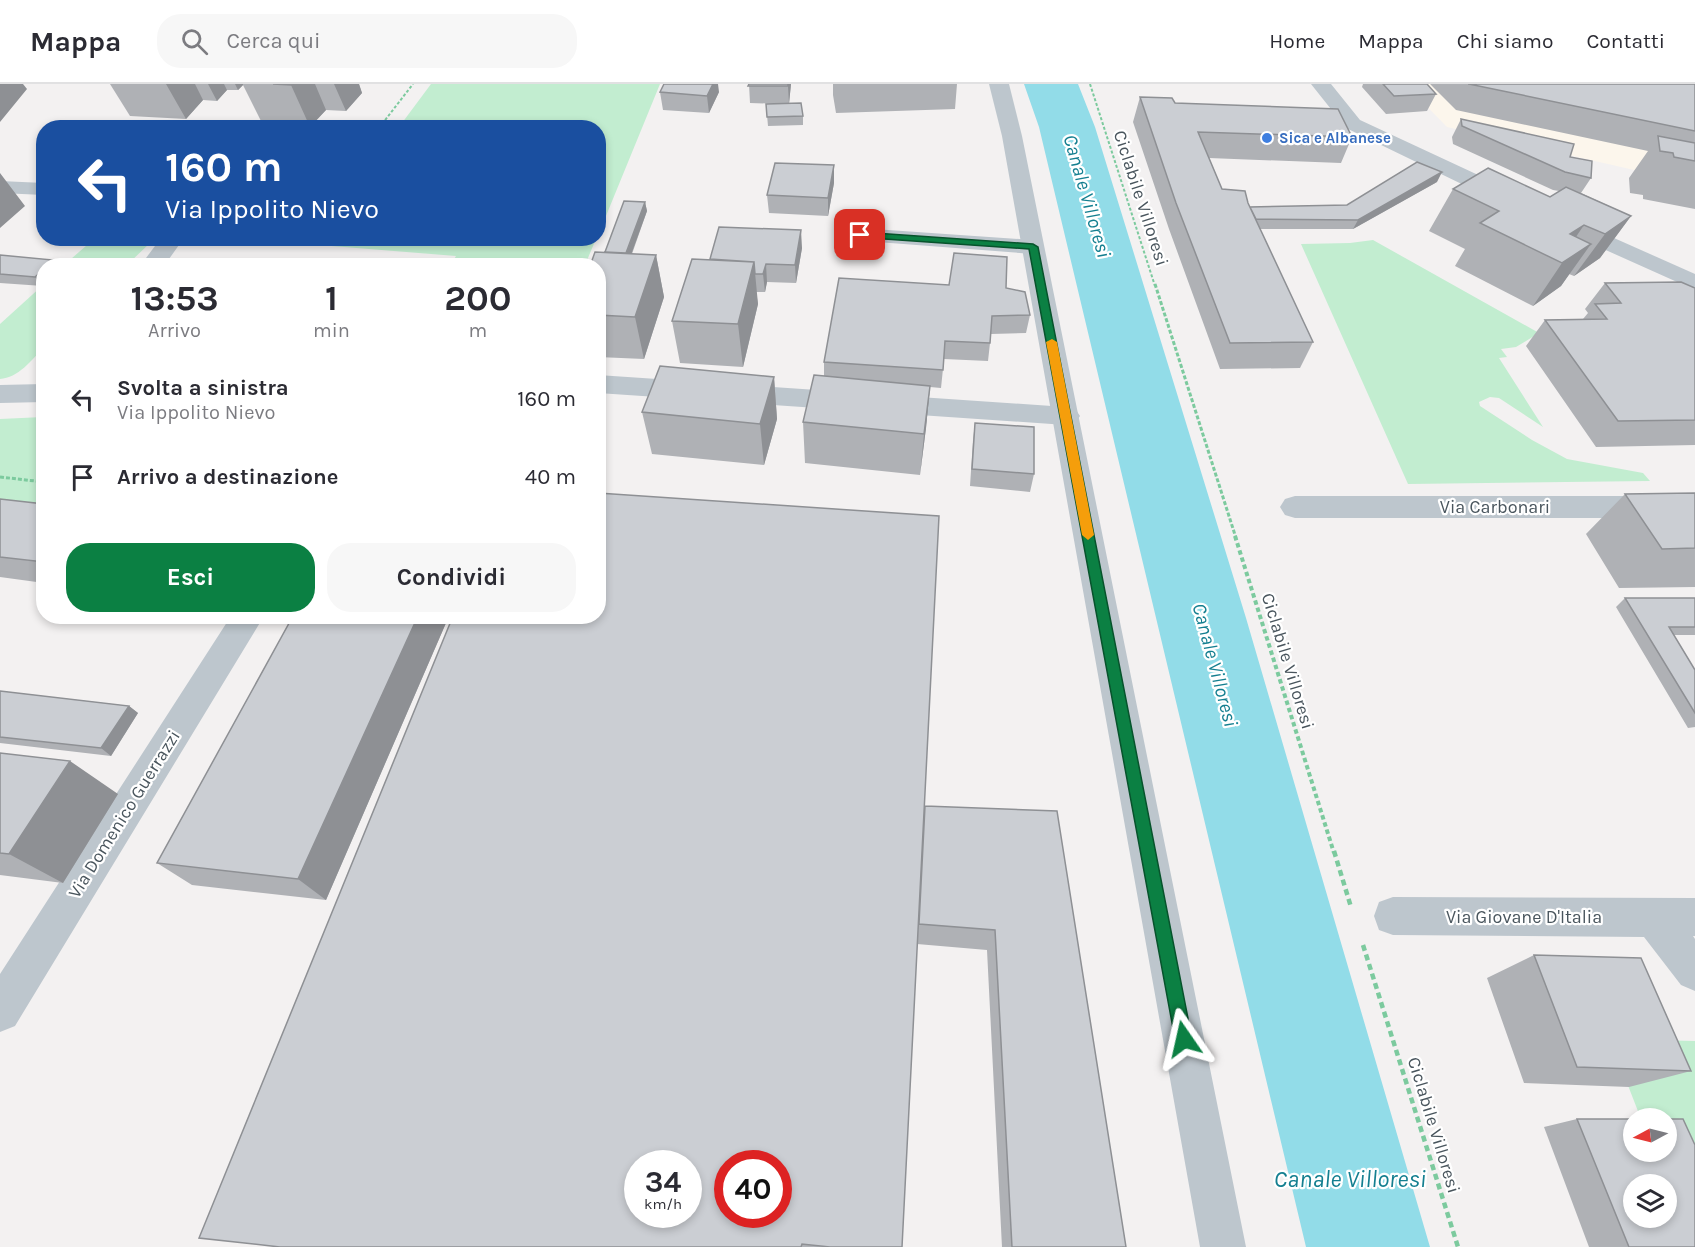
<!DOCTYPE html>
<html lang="it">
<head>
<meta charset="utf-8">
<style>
  body { margin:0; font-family:Karla,sans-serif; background:#f7f7f7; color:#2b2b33; height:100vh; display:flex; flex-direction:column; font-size:22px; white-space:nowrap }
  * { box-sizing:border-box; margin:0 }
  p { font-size:20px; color:#7c7c81 }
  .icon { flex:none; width:33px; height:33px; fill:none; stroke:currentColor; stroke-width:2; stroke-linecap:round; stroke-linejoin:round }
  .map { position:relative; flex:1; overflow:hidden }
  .sheet { position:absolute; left:36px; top:174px; width:570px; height:366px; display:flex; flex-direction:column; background:#fff; border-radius:24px; box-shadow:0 3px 9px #0003 }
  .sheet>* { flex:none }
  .guide { position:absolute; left:36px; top:36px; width:570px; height:126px; border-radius:24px; box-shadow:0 3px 9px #0003; background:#1a4fa0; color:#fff; overflow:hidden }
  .needle { width:39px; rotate:263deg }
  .tools { position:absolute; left:1623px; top:1024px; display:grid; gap:12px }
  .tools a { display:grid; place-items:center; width:54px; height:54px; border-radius:50%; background:#fff; box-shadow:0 3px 9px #0003; font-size:30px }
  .speed { position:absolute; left:624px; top:1066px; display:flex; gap:12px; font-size:30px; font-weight:700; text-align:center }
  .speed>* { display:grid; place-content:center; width:78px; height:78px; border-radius:50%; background:#fff; box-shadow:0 3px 9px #0003; line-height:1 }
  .speed small { font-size:15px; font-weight:400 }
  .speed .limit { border:9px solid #d22; background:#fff; color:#111 }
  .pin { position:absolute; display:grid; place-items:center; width:51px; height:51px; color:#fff; margin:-26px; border-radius:12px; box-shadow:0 3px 9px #0006 }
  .me { position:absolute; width:66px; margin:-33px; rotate:349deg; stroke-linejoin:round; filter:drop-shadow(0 0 4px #0008) }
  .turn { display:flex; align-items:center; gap:21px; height:126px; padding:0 30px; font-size:27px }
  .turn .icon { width:78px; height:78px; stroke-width:2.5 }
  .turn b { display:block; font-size:42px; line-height:51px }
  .eta { display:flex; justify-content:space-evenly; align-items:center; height:102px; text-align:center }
  .eta b { font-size:36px; font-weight:700; line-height:42px }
  .cta { display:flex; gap:12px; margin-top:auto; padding:12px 30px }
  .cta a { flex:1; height:69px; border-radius:24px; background:#0b8043; color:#fff; font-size:24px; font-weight:700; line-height:69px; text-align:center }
  .cta a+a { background:#f7f7f7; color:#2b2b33 }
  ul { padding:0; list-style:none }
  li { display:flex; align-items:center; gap:18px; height:78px; padding:0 30px }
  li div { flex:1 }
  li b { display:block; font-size:22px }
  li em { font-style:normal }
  header { display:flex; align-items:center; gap:36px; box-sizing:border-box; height:84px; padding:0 30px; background:#fff; border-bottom:2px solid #e1e1e2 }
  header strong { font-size:28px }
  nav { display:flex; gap:33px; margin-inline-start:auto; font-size:21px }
  .search { width:420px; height:54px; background:#f7f7f7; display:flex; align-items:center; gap:15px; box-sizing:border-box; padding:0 21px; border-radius:24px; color:#7c7c81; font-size:22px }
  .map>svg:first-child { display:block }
  .commercial { fill:#fcf6ec }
  .green { fill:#c2edd0 }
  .water { fill:#92dce8 }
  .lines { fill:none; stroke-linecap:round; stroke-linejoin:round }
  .path-far3 { stroke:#7cca9e; stroke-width:2; stroke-dasharray:3 2; stroke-linecap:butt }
  .path-far2 { stroke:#7cca9e; stroke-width:3; stroke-dasharray:4 2; stroke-linecap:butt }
  .path-far1 { stroke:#7cca9e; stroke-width:4; stroke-dasharray:4.5 3; stroke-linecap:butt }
  .path { stroke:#7cca9e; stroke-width:4.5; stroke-dasharray:6 4; stroke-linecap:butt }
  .minor { fill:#bdc6cd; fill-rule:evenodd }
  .tertiary { fill:#bdc6cd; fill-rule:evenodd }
  .wall { fill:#afb1b5 }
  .shaded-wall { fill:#8e9094 }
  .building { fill:#cbced3; stroke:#8e9094; stroke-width:1.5; fill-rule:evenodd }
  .route { fill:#0b8043; stroke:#07532c; stroke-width:1.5 }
  .slow { fill:#f59e0b }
  .shop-dot { fill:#3f7fe0; stroke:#fff; stroke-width:2 }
  .labels { text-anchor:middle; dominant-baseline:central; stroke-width:4.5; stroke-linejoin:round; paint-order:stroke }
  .far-shop-label { font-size:15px; font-weight:bold; fill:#366cbe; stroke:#fff; text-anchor:start }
  .street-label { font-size:18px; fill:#49555d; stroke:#fff }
  .water-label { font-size:20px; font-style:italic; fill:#147f90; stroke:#fff }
  .near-water-label { font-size:24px; font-style:italic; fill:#147f90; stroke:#fff }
</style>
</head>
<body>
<header>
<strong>Mappa</strong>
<div class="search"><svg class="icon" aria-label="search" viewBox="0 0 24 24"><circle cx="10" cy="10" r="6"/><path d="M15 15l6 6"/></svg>Cerca qui</div>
<nav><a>Home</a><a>Mappa</a><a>Chi siamo</a><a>Contatti</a></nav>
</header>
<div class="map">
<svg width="1695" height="1163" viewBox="0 0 1695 1163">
  <rect width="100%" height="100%" fill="#f3f1f1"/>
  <path class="commercial" d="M1405 0H1695V100L1447 43Z"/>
  <path class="green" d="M431 0H660L599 149 598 44 399 43Z
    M94 155V154L151 155 150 159 127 181H64Z
    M245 155 596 154V155L585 181 450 182 456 172Z
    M1373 156 1539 249 1516 263 1501 265 1507 273 1499 274 1543 343 1499 314 1490 313 1479 318 1480 322 1532 356 1567 375 1643 389 1650 397 1408 400 1301 160 1350 159Z
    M43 201V264C32 276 18 294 0 295V240Z
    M43 333V420L7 416 0 423V335Z
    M1610 955 1695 957V1159L1666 1068V1035H1641Z"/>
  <path class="water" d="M1024 0H1078L1095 43 1246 534 1430 1163H1306L1039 43Z"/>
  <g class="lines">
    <path class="path-far3" d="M1090 0 1155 202
      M379 44 413 0"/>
    <path class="path-far2" d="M1155 200 1236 454
      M0 393 44 398"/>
    <path class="path-far1" d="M1235 452 1334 769"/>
    <path class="path" d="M1334 767 1351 823
      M1363 861 1458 1163"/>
    <path class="minor" d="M1311 0H1331L1360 36 1519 110 1522 115 1519 120 1511 122 1503 120 1346 44Z
      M0 97 44 99V111L0 109Z
      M1569 134 1695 190V206L1561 146 1558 141 1561 136Z
      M859 144 1033 156 1041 158 1044 163 1041 168 1033 170 851 156 848 151 851 146Z
      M161 154H184L164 182H140Z
      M598 291 1066 323 1076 326 1080 332 1076 338 1066 341 598 309Z
      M44 300V318L0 319V301Z
      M1295 412H1695V434H1295L1285 431 1280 423 1285 415Z
      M231 532H264L15 942 0 948V890Z
      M1393 813 1695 814V852H1693L1695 855V907L1681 901 1644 853 1393 851 1379 846 1374 832 1379 818Z"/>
    <path class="tertiary" d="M989 0H1009L1022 52 1246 1163H1200L1002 52Z"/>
  </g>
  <path class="wall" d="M110 0H359L362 9 346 27 326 26 310 43 262 39 243 1 238 6H227L217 17 203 16 186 35 130 32Z
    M749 0H791L789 19 803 32V41L768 42 766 20H783L750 19Z
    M833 0H957L955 25 836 29 833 11Z
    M1363 0H1427L1436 10 1427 27 1386 30 1362 3Z
    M1430 0H1695V125L1643 115V111L1630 109 1629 94 1648 67 1456 26Z
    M660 8H719L709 29 663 26Z
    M1140 13 1352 53 1341 79 1209 74 1222 105 1248 119 1250 123 1347 121 1437 98 1353 145H1260L1313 258 1300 284 1220 285 1169 145 1133 38Z
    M1461 35 1570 73 1591 94 1581 109 1631 132 1600 174 1574 192 1569 190 1561 202 1533 222 1455 182 1465 165 1429 147 1453 105 1550 113 1559 107 1553 106 1453 60 1452 53Z
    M834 99 828 132 769 129 767 111Z
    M645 118 647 127 632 170 656 171 664 213 644 275 598 273V182L605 168Z
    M802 164 796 199 767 198 765 208H756L758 220 743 283 680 279 672 237 710 175Z
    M0 171 53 176 58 182H44L43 202 0 199Z
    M1605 199 1695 204V361L1596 363 1526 262 1545 236 1583 235 1588 229 1585 225Z
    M1006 204 1030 231 1026 249 991 250 988 277 944 275 941 304 930 303 926 344 920 391 805 379 803 338 824 292V278Z
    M774 293 777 335 764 381 652 370 642 328Z
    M975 339 1034 390 1030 408 970 402 973 356Z
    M1695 409V503L1619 504 1586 450 1625 410Z
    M0 415 44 420V499L0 493Z
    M1625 514H1695V551H1674L1695 586V643L1688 644 1616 523Z
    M293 532H449L326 816 192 801 157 779Z
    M0 607 129 622 138 629 111 672 0 659Z
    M0 669 118 710 63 799 0 791Z
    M1057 727 1126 1163H1002L987 866 917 860 902 1163H280L924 728Z
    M1534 871 1691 987 1629 1003 1524 999 1487 894Z
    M1577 1035 1695 1163H1589L1544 1043Z"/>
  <path class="shaded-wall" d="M0 0H23L27 5 0 38Z
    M166 0H195L203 16 186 35Z
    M208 0H224L227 6 217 17Z
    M235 0H243V1L238 6Z
    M293 0H315L326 26 310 43 291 1Z
    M334 0H359L362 9 346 27Z
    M713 0H718L719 8 709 29 707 12Z
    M788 0H791L789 20 788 2Z
    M834 81V99L828 132V114Z
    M1442 88 1437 98 1353 145 1358 136Z
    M0 89 25 122 0 144Z
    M645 118 647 127 624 190 622 181Z
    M1631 132 1600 174 1574 192 1605 150Z
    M1584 141 1559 178 1570 150Z
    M801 146 802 164 796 199 795 181Z
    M1591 160 1561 202 1533 222 1562 179Z
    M656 171 664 213 644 275 635 233Z
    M53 176 58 182H47Z
    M754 178 758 220 743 283 738 240Z
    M766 180 767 198 765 208 763 190Z
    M44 185V201L43 202 35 193Z
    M774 293 777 335 764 381 760 340Z
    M930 302 926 344 920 391 924 350Z
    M599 305 604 323 598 345V309Z
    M418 532H449L326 816 298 795Z
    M129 622 138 629 111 672 101 664Z
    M70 677 118 710 63 799 9 770Z"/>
  <path class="building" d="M273 0H293L291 1Z
    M664 0H713L707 12 660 8Z
    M749 0H788V2H748Z
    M1383 0H1427L1436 10 1394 12Z
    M1468 0H1695V47L1469 0Z
    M1140 13 1172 14 1175 19 1338 25 1352 53 1198 48 1222 105 1245 107 1248 119 1313 258 1230 259 1176 119Z
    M801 19 803 32 767 33 766 20Z
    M1461 35 1574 60 1570 73 1592 77 1591 94 1565 88 1462 42Z
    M1658 52 1695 59V77L1674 73 1673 69 1660 67Z
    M1417 78 1442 88 1358 136 1256 135 1250 123 1347 121Z
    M775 79 834 81 828 114 767 111Z
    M1488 84 1550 113 1566 103 1631 132 1605 150 1584 141 1570 150 1591 160 1562 179 1480 139 1499 127 1453 105Z
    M624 117 645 118 626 169 605 168Z
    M719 143 801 146 795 181 766 180 763 190H755L754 178 710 175Z
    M595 168 656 171 635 233 598 231V182H590Z
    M954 169 1007 173 1006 204 1025 208 1030 231 992 232 990 259 945 257 943 286 824 278 839 194 949 201Z
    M0 171 53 176 47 182H44V185L35 193 0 190Z
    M692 175 754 178 738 240 672 237Z
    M1681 198 1695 204V336L1618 337 1545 236 1607 235 1595 220 1621 219 1605 199Z
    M660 282 774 293 760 340 642 328Z
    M814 291 930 302 924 350 803 338Z
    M975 339 1034 343V390L972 385Z
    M598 409 939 432 902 1163H830L802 1160 801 1163H280L199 1154 453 532H598ZM638 1080H688V1131H638ZM728 1080H778V1131H728Z
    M1695 409V464L1662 465 1625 410Z
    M0 415 44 420V478L0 473Z
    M1625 514H1695V543H1669L1695 586V629Z
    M293 532H418L298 795 157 779Z
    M0 607 129 622 101 664 0 653Z
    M0 669 70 677 9 770 0 769Z
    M925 722 1057 727 1126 1163H1012L995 846 919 840Z
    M1534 871 1641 874 1691 987 1577 983Z
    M1577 1035H1683L1695 1061V1163H1629ZM1634 1035H1666V1068H1634ZM1634 1101H1666V1134H1634Z"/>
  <path class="route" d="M860 148 1033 160 1038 163 1192 955 1190 961 1184 964 1178 961 1175 955 1029 165 856 153 855 151Z"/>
  <path class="slow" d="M1052 255 1057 258 1094 451 1088 456 1082 451 1046 258Z"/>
  <circle class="shop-dot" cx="1267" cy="54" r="6"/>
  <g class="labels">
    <g class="far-shop-label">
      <text x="1279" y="54">Sica e Albanese</text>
    </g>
    <g class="street-label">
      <text transform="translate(1141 114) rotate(72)">Ciclabile Villoresi</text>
      <text x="1495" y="423">Via Carbonari</text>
      <text transform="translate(1288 577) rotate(73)">Ciclabile Villoresi</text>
      <text transform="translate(124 730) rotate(-58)">Via Domenico Guerrazzi</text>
      <text x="1524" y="833">Via Giovane D'Italia</text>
      <text transform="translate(1434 1041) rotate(73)">Ciclabile Villoresi</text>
    </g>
    <g class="water-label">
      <text transform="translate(1087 112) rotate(74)">Canale Villoresi</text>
      <text transform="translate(1215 581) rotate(75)">Canale Villoresi</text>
    </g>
    <g class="near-water-label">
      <text x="1350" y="1095">Canale Villoresi</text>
    </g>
  </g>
</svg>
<div class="tools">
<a><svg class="needle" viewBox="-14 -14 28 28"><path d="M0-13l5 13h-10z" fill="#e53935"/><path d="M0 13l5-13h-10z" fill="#7c7c81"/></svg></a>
<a><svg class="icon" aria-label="layers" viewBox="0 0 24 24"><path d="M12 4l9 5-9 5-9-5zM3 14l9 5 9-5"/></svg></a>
</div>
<div class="speed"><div>34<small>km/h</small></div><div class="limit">40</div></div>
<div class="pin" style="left:860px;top:151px;background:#d93025"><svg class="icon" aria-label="arrive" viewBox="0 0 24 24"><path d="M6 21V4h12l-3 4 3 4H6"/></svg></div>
<svg class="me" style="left:1184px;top:955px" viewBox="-20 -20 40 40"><path d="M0-17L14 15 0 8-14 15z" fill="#0b8043" stroke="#fff" stroke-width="4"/></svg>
<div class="guide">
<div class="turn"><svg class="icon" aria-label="left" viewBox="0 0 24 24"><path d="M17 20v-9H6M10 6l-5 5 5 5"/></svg><div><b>160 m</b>Via Ippolito Nievo</div></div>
</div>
<section class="sheet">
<div class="eta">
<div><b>13:53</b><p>Arrivo</p></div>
<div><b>1</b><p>min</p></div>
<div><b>200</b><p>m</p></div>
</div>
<ul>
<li><svg class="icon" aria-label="left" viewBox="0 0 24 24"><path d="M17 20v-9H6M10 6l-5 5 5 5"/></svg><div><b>Svolta a sinistra</b><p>Via Ippolito Nievo</p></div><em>160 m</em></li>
<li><svg class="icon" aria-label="arrive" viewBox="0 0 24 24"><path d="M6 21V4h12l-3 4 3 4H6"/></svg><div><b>Arrivo a destinazione</b></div><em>40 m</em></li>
</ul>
<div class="cta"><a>Esci</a><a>Condividi</a></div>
</section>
</div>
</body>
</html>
